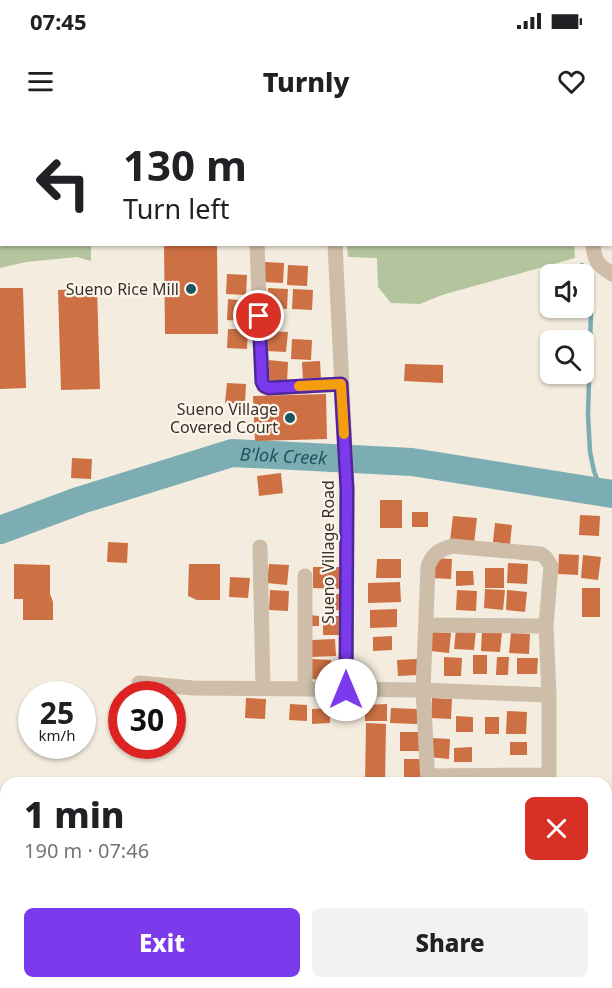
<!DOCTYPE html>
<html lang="en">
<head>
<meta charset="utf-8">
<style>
  body { margin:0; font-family:"Noto Sans",sans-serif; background:#f2f2f2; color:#202124; height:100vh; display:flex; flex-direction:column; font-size:22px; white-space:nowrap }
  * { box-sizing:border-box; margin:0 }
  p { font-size:20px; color:#757577 }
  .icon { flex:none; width:33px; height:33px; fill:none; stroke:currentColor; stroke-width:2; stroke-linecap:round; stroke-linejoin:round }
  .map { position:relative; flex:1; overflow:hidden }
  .panel { position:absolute; left:0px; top:657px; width:612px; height:212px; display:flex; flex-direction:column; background:#fff; border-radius:18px 18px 0 0; box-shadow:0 2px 4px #0004 }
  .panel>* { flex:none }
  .hud { position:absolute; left:0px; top:0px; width:612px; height:126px; box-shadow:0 2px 4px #0004; background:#fff; color:#202124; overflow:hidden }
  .buttons { position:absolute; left:540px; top:144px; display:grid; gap:12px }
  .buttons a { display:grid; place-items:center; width:54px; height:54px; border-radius:9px; background:#fff; box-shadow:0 2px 4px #0004; font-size:30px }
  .speed { position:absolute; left:18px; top:561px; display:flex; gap:12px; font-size:30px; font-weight:700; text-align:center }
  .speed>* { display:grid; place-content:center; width:78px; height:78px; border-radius:50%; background:#fff; box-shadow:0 2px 4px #0004; line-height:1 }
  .speed small { font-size:15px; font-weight:400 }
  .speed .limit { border:9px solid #d22; background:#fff; color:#111 }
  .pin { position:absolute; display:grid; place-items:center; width:51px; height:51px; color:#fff; margin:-26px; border:3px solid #fff; border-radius:50%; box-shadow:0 2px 6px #0007 }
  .me { position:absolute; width:66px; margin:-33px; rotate:0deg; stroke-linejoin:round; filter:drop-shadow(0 0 4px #0008) }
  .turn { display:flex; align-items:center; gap:21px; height:126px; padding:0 24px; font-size:27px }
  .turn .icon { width:78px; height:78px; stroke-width:2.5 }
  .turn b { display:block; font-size:42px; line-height:51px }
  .round { display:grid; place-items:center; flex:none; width:63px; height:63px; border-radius:9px; background:#f2f2f2 }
  .summary { display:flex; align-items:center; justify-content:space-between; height:102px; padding:0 24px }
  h1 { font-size:36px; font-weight:800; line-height:45px }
  .cta { display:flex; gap:12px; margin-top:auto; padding:12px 24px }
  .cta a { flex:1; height:69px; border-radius:9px; background:#7c3aed; color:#fff; font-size:24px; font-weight:800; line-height:69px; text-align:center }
  .cta a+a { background:#f2f2f2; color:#202124 }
  .status { display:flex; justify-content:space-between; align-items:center; height:42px; padding:0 30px; background:#fff; direction:ltr }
  .status svg { height:16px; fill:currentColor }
  header { display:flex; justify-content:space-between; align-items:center; height:78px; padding:0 24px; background:#fff; font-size:27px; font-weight:800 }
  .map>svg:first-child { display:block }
  .green { fill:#b4c59d }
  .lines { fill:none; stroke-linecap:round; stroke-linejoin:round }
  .stream { stroke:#7badb3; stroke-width:4.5 }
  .river { stroke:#7badb3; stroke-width:28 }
  .building { fill:#cd7044 }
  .minor { stroke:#cdbda9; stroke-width:15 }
  .route-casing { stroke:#51269a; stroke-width:15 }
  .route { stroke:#7c3aed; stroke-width:10 }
  .slow { stroke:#f59e0b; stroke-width:10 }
  .poi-dot { fill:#1c555f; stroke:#fbf5eb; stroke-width:2 }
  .labels { text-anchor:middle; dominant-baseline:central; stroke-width:4.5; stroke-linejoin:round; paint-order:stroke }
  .poi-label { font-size:16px; fill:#3a3029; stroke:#fbf5eb; text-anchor:end }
  .street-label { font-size:16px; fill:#3a3029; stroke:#fbf5eb }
  .water-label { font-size:18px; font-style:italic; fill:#1c555f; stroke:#fbf5eb }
</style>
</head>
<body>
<div class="status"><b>07:45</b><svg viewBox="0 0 49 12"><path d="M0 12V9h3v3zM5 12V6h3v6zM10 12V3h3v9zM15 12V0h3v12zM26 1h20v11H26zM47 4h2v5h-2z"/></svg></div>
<header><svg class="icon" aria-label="menu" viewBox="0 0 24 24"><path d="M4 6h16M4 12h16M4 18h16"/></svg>Turnly<svg class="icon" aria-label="heart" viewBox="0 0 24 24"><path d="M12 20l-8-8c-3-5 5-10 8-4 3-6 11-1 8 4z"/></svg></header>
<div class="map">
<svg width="612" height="868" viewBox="0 0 612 868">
  <rect width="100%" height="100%" fill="#f4ecde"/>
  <path class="green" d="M0 0H92V1L2 2V35L0 36Z
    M341 0H491V1L341 2Z
    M0 66 2 67V124L91 125V141L77 137 26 142 0 148Z
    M347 125H574L575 138 442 175 420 184 391 183 378 167 377 138 348 137Z"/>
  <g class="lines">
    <path class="stream" d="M582 145 589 167 591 191 588 295 590 332 594 351 602 373"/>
    <path class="river" id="s1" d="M0 410 81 380 232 333 412 342 612 374"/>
  </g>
  <path class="building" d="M164 124H217L218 214H165Z
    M265 142 284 143 283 163 263 162Z
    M288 145 308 146 307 166 287 165Z
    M227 154 247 155 246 175 226 174Z
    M0 168H23L26 268 0 269Z
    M97 168 100 269 61 270 58 170Z
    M268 168 288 169 287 189 267 188Z
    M293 169 313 170 312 190 292 189Z
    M228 179 248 181 247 201 227 200Z
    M228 209H248L247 229 227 228Z
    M268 211 288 212 286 232 267 231Z
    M292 219 312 220 311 240 291 239Z
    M268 240 288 242 287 262 267 261Z
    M320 241 321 260 303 261 302 242Z
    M405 244 443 245V263L404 261Z
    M227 263 246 264 245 284 225 283Z
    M326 274 327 319 255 321 253 276Z
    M72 338 92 339 91 359 71 358Z
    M281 353 283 373 259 376 257 356Z
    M380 380H402V408H380Z
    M412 392H428V407H412Z
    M580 395 600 396 599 416 579 415Z
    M453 396 477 398 474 424 450 421Z
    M495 403 512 405 510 424 493 422Z
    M108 422 128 423 127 443 107 442Z
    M559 434 579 435 578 455 558 454Z
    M583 435 601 437 598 460 581 458Z
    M433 438 452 439 451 459 431 458Z
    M377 439H401V458H376Z
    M508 443 528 444 527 464 507 463Z
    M14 444 50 445V474L53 482V500H23V479H14Z
    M189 444H220V480H197L188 476Z
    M269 444 289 445 287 465 267 463Z
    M313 447H343L342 469 313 468Z
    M485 448H504V468H485Z
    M456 451H473L474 465 456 466Z
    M230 457 250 458 248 478 229 477Z
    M400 462 401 482 368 483V463Z
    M582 468H600V497H582Z
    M485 469 505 470 503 490 484 488Z
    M270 470 289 471 288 491 269 490Z
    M457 470 477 471 476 491 456 490Z
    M507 470 527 472 525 492 506 490Z
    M324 474H342V490L324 491Z
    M397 489V507L370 508V490Z
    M309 495 319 496V506H308Z
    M323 496H341V515H323Z
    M456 509 476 510 474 530 454 529Z
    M482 511 502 512 500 532 481 531Z
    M431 512 451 513 449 533 430 531Z
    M511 513 530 514 529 534 509 533Z
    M392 516V530L373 531V517Z
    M335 519 336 536 312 537V520Z
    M473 535H487V554H473Z
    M444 537 462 538 461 556H444Z
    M497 537H509L508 555H496Z
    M517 538H538L537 554H517Z
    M312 539 331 540 330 560 310 559Z
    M417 539 418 555 398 556 397 540Z
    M246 578 266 579 265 599 245 598Z
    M432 578 452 579 451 599 431 598Z
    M290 584 307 585V601L289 600Z
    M387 584V601H365V585Z
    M330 588V603L312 604V589Z
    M391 588 417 589V604L390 603Z
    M507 591 527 592 526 614H506Z
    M456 596 473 597V612H456Z
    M485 597H499V614H485Z
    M366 603 386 604 385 663H365Z
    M400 612H424V631H400Z
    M430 618 450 619 449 639 429 637Z
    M510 622H527V635H510Z
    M472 627V642H454V628Z
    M404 639H422V657H404Z
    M606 772H609L608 791H606Z
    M606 806H611L609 825H606Z
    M606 834H610V854H606Z
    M327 862H351V868H327Z
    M571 862H594V865L571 867Z"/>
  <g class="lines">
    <path class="minor" d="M252 0V2
      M330 0V2
      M588 0V2
      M257 124 262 262 264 266 269 268 341 264
      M335 124 347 369 346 570
      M593 124C594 141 598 145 612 154
      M260 427 263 568
      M305 456V569
      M426 505 546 506
      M139 563 193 568 423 570 428 663
      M429 656 549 655
      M549 663V575L546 506 551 446 546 438 541 434 452 426C439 430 432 434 428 447L423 570 549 575
      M606 724H612
      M555 862V868
      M424 865 538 868"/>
  </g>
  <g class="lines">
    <defs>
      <path id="route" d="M259 196 262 262 264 266 269 268 341 264 347 369 346 570"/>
    </defs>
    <use href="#route" class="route-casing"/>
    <use href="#route" class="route"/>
    <path class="slow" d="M299 266 341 264 344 314"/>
  </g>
  <g class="poi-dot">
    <circle cx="191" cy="169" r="6"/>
    <circle cx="290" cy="298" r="6"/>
  </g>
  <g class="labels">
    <g class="poi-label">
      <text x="179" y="169">Sueno Rice Mill</text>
      <text x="278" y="289">Sueno Village<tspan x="278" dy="18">Covered Court</tspan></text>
    </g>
    <g class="street-label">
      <text transform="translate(328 432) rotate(-90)">Sueno Village Road</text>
    </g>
    <g class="water-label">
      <text stroke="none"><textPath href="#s1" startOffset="296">B'lok Creek</textPath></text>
    </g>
  </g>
</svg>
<div class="buttons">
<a><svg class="icon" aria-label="sound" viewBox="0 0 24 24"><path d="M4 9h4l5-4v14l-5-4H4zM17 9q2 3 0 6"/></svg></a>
<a><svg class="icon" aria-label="search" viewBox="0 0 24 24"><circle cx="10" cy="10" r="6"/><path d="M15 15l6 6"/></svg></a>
</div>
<div class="speed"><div>25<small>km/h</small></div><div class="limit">30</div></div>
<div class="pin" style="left:259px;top:196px;background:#d93025"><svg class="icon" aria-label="arrive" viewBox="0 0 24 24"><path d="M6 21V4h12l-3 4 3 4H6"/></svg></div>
<svg class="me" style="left:346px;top:570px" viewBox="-20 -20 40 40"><circle r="19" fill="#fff"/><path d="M0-13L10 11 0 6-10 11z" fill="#7c3aed"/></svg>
<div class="hud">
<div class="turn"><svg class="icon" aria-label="left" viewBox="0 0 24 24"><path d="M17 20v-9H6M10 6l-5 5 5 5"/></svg><div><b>130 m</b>Turn left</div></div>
</div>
<section class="panel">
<div class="summary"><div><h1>1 min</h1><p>190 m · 07:46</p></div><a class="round" style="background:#d93025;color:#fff"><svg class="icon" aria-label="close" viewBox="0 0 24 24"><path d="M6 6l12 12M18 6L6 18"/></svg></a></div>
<div class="cta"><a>Exit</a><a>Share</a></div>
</section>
</div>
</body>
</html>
